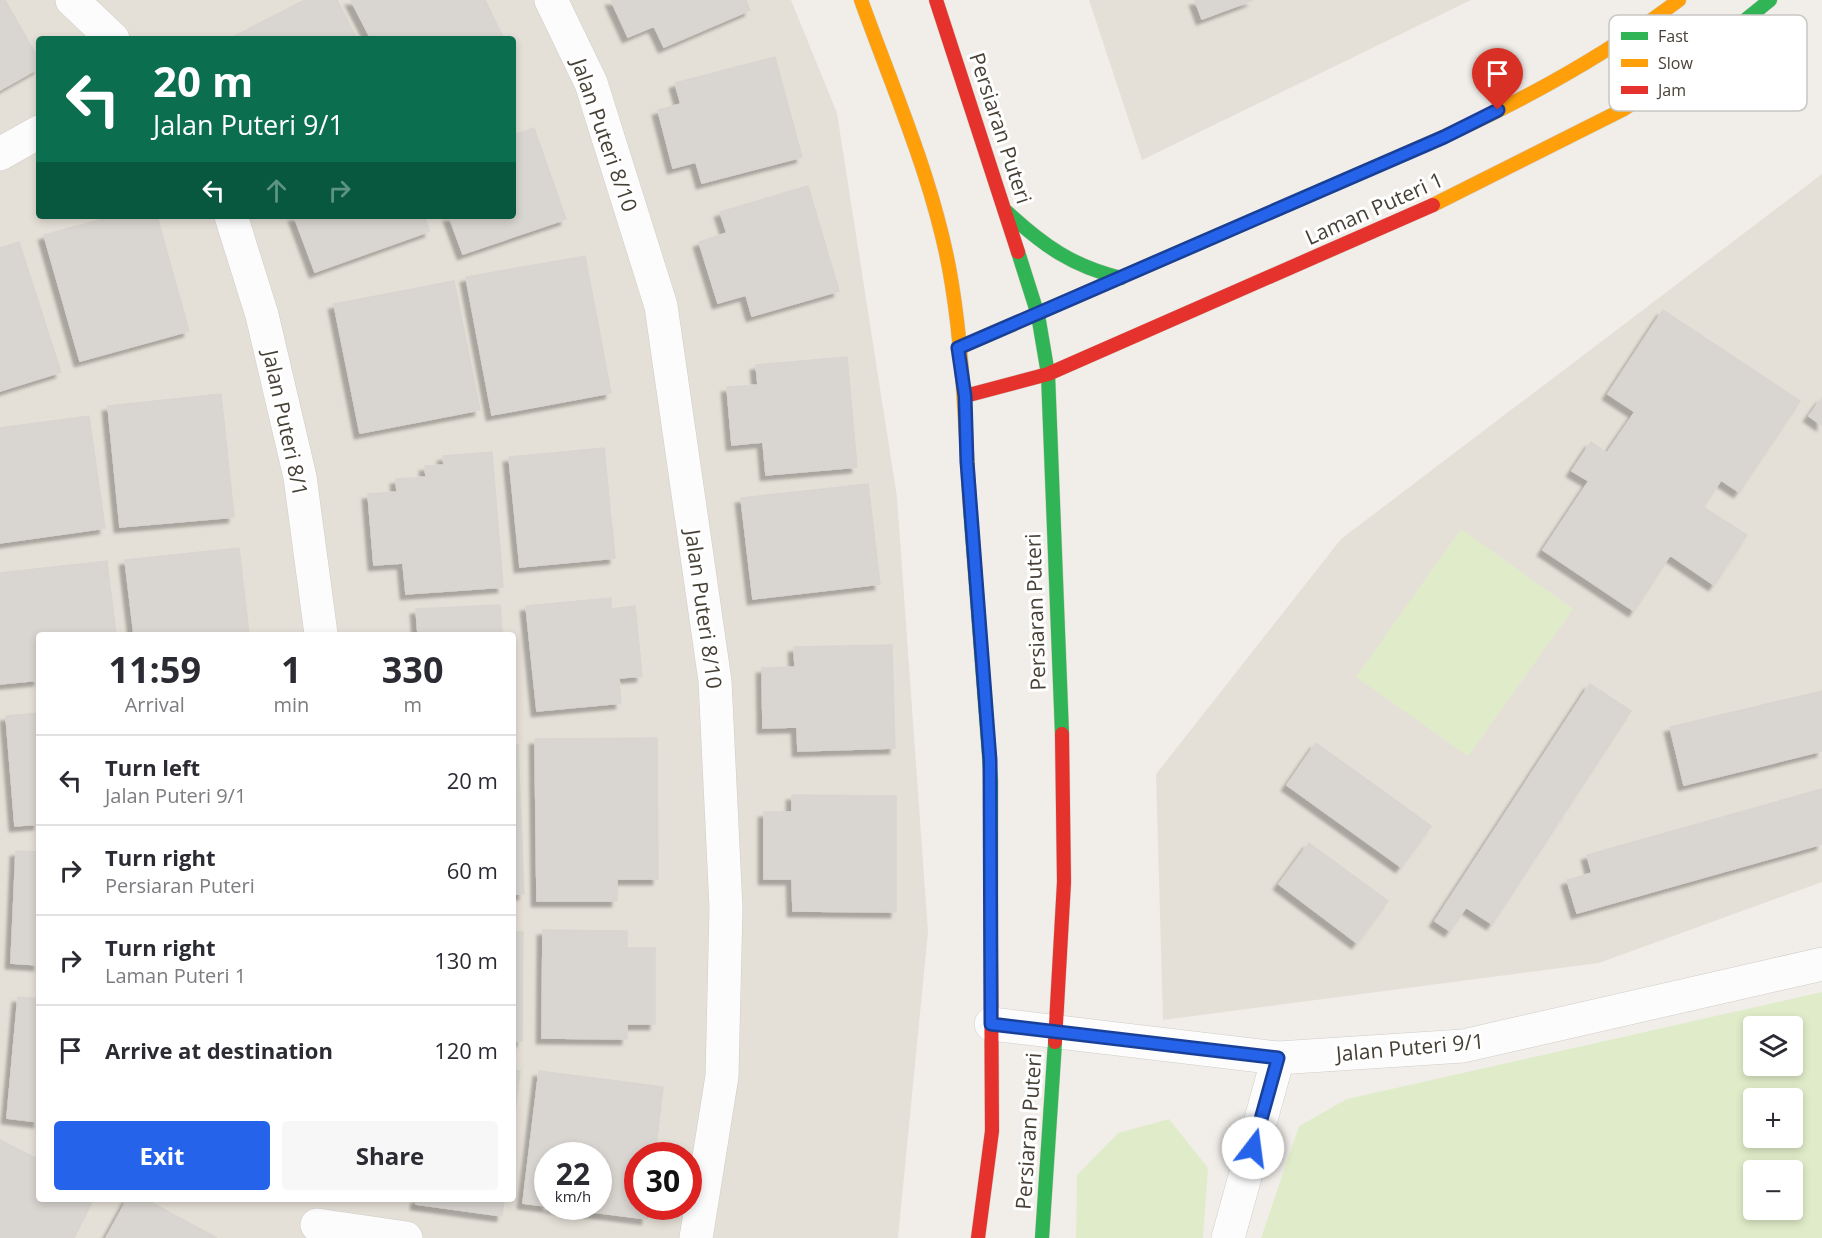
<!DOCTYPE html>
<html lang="en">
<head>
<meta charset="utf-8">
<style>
  body { margin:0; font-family:"Open Sans",sans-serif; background:#f7f7f7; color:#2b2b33; height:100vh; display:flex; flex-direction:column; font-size:22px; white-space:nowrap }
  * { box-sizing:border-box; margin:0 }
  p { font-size:20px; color:#7c7c81 }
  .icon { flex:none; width:33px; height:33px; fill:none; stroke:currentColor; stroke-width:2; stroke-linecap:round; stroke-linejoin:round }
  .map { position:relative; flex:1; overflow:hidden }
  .sheet { position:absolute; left:36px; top:632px; width:480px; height:570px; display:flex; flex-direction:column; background:#fff; border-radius:6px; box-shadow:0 3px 9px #0003 }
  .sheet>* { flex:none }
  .guide { position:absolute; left:36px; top:36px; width:480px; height:183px; border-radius:6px; box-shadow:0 3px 9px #0003; background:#0b6e4f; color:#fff; overflow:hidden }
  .fabs { position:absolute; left:1743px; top:1016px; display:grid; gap:12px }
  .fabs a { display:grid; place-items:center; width:60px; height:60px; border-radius:6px; background:#fff; box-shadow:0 3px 9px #0003; font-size:30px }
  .speed { position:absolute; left:534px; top:1142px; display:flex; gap:12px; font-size:30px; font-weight:700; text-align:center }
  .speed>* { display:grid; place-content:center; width:78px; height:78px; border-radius:50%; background:#fff; box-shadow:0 3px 9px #0003; line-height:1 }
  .speed small { font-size:15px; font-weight:400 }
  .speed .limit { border:9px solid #d22; background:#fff; color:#111 }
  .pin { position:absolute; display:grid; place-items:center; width:51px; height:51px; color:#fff; margin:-62px -26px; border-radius:50% 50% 50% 0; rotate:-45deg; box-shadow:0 0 6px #0007 }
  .pin .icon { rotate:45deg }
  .me { position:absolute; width:66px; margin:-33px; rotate:15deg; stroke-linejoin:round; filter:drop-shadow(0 0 4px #0008) }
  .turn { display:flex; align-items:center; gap:21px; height:126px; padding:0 18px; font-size:27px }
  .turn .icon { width:78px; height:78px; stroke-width:2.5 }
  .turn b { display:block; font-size:42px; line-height:51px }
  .lanes { display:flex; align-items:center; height:57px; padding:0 18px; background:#0003; justify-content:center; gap:30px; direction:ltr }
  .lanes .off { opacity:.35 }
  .eta { display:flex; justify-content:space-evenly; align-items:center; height:102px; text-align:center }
  .eta b { font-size:36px; font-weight:700; line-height:42px }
  .primary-button { display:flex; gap:12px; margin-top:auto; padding:12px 18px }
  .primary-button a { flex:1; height:69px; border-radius:6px; background:#2563eb; color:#fff; font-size:24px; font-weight:700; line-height:69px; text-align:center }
  .primary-button a+a { background:#f7f7f7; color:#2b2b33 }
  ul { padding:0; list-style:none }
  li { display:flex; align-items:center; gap:18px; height:90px; padding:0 18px; border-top:2px solid #e1e1e2 }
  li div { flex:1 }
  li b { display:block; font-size:22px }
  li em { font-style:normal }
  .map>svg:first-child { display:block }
  .residential { fill:#e5e0d7; fill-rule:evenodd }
  .green { fill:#e0ecc9; fill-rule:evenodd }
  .building { fill:#d9d5d1; stroke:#d9d5d0; stroke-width:1.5; fill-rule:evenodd; filter:url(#shadow) }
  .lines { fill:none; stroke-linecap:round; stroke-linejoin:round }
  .street-casing { stroke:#cfccc7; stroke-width:34 }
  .fast-casing { stroke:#d1cbc1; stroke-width:15 }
  .slow-casing { stroke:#d1cbc1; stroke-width:15 }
  .jam-casing { stroke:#d1cbc1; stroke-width:15 }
  .street { stroke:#fdfcfc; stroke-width:33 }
  .fast { stroke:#30b455; stroke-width:14 }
  .slow { stroke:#ff9f0a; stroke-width:14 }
  .jam { stroke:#e5322d; stroke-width:14 }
  .route-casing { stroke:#184099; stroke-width:15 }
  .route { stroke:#2563eb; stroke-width:10 }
  .labels { text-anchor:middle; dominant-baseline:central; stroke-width:6; stroke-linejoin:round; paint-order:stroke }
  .street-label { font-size:21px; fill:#474036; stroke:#fff }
  .key { fill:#fff; stroke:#c8c6c3; stroke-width:1.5 }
  .key-label { font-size:16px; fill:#474036 }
</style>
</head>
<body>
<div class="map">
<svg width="1822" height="1238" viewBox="0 0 1822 1238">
  <defs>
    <filter id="shadow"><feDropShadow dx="-5.5" dy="5.5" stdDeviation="1.5" flood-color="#0004"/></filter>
  </defs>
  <rect width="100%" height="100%" fill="#f1eeea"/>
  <path class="residential" d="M0 0H791L837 113 897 497 928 932 898 1238H0ZM39 39H513V216H39ZM39 634H513V1198H39ZM548 1155H598V1206H548ZM638 1155H688V1206H638Z
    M1089 0H1471L1142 160Z
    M1822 174V882L1599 963 1163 1020 1156 774 1341 539Z"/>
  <path class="green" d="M1461 529 1573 609 1468 756 1356 677Z
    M1822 992V1238H1261L1299 1126 1347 1099ZM1754 1026H1792V1065H1754ZM1754 1098H1792V1137H1754ZM1754 1170H1792V1209H1754Z
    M1169 1119 1208 1168 1203 1238H1076L1077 1175 1118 1133Z"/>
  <path class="building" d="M0 0H5L39 60V68L0 90Z
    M305 0H337L357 39H229Z
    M351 0H485L504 39H371Z
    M611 0H746L750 10 664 47 654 26 628 37Z
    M1195 0H1253L1202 19Z
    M775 57 802 157 702 183 696 162 673 168 658 110 681 104 675 83Z
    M534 128 566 219 463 254 449 216H513V135Z
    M808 186 839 291 752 316 746 295 718 303 699 242 727 233 720 212Z
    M114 216H157L189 331 80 361 44 235Z
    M294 216H424L430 231 315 272Z
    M19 242 61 372 0 391V248Z
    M585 256 611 393 492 415 466 277Z
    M454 281 480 410 360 433 334 304Z
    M1663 310 1800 401 1739 492 1721 480 1703 507 1747 535 1714 585 1670 555 1634 611 1543 550 1589 481 1572 471 1591 442 1607 453 1635 412 1608 394Z
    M847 357 857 467 766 475 763 442 732 445 727 387 758 385 756 365Z
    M221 394 234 517 120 527 108 406Z
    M1822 398V425L1809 416Z
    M89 416 105 528 0 543V428Z
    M604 448 615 558 520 567 509 457Z
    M492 452 503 587 406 594 403 563 374 565 368 494 397 492 396 479 426 477 425 466 444 465 443 456Z
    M868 484 880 584 753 599 741 498Z
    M239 548 249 634H134L125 560Z
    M107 561 116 634H39V680L0 684V573Z
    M611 598V609L635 606 642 676 619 678 621 703 537 711 526 606Z
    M500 605 502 634H418L416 609Z
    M892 645 895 748 798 751 797 727 763 728 762 668 795 667 794 647Z
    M1590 684 1631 711 1492 924 1466 907 1450 931 1435 921Z
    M1822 691V751L1684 785 1670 727Z
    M39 713V824L15 826 6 716Z
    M657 738 658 879H617V901H537L535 739Z
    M1316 743 1431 826 1401 867 1287 785Z
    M513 745H518L524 894H513Z
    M1822 789V844L1577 913 1567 880 1592 873 1587 855Z
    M792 795 896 796V912L793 911 792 879H764V812H792Z
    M1309 843 1388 901 1357 943 1279 884Z
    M16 851 39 852V965L11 963Z
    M543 930 627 931V948H655V1024H627V1039L542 1038Z
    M513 932H523L522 1041H513Z
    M18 997 39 999V1122L7 1118Z
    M513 1070 520 1071 513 1128Z
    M539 1071 663 1087 655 1155H638V1206H648L647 1219 523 1203ZM548 1155H598V1206H548Z
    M0 1140 39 1160V1198H94L74 1238H0Z
    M128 1198H143L217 1238H106Z
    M417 1198H504L502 1216 416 1204Z"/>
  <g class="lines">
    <defs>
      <path id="street" d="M72 0 113 39
        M551 0 591 83 661 306 715 681 726 908 722 1076 696 1238
        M0 154 39 132
        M231 216 262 315 300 477 321 634
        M991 1024 1278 1058 1463 1046 1822 964
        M317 1225 406 1238
        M1228 1238 1278 1058"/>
      <path id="fast" d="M1656 88 1686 68 1770 0
        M1007 212C1044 246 1072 266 1121 278
        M1193 246 1407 153
        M1018 252 1038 315 1048 374 1062 734
        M970 507 991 781V950
        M1042 1238 1055 1042"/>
      <path id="slow" d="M861 0C894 92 937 188 952 285 964 359 965 433 970 507
        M1407 153C1502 112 1596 63 1679 0
        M1433 205 1624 109 1656 88
        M958 348 1193 246"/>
      <path id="jam" d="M936 0 1018 252
        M965 396 1048 374 1433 205
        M1055 1042 1064 882 1062 734
        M978 1238 992 1131 991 950"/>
    </defs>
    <use href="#street" class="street-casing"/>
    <use href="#fast" class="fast-casing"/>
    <use href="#slow" class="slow-casing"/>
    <use href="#jam" class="jam-casing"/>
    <use href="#street" class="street"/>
    <use href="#fast" class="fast"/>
    <use href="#slow" class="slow"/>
    <use href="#jam" class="jam"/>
  </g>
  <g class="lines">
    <defs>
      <path id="route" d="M1253 1148 1278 1058 991 1024 990 760 967 462 965 396 958 348 1444 137 1498 110"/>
    </defs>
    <use href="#route" class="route-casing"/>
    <use href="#route" class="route"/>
  </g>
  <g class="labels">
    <g class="street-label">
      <text transform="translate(1001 128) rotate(72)">Persiaran Puteri</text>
      <text transform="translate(605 135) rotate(71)">Jalan Puteri 8/10</text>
      <text transform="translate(1374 208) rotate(-24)">Laman Puteri 1</text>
      <text transform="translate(286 423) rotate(78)">Jalan Puteri 8/1</text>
      <text transform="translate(704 609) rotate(82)">Jalan Puteri 8/10</text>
      <text transform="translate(1035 612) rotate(-92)">Persiaran Puteri</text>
      <text transform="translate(1410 1047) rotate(-5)">Jalan Puteri 9/1</text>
      <text transform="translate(1028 1131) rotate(-86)">Persiaran Puteri</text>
    </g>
  </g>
  <rect x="1609" y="15" width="198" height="96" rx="9" class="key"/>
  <rect x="1621" y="32" width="27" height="8" fill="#30b455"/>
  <rect x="1621" y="59" width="27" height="8" fill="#ff9f0a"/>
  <rect x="1621" y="86" width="27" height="8" fill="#e5322d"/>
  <g class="key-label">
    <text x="1658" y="42">Fast</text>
    <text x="1658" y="69">Slow</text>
    <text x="1658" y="96">Jam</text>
  </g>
</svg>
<div class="fabs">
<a><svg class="icon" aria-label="layers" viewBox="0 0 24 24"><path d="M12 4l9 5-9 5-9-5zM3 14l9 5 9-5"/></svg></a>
<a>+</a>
<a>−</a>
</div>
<div class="speed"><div>22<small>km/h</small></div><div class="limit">30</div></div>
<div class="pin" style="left:1498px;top:110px;background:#d93025"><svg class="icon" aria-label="arrive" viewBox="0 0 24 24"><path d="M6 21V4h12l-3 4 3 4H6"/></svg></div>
<svg class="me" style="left:1253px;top:1148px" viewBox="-20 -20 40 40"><circle r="19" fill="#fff"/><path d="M0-13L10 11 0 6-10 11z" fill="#2563eb"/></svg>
<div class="guide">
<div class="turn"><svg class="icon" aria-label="left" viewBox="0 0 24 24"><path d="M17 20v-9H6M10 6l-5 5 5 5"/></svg><div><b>20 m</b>Jalan Puteri 9/1</div></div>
<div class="lanes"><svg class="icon" aria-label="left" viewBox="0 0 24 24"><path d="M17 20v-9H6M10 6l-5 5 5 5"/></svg><svg class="icon off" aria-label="ahead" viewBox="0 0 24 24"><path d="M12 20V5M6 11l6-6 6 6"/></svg><svg class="icon off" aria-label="right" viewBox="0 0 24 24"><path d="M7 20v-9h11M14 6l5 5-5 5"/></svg></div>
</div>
<section class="sheet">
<div class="eta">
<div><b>11:59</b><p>Arrival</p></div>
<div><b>1</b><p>min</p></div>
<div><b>330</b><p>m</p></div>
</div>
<ul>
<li><svg class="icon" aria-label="left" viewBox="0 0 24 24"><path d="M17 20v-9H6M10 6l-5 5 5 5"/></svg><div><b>Turn left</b><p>Jalan Puteri 9/1</p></div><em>20 m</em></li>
<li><svg class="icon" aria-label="right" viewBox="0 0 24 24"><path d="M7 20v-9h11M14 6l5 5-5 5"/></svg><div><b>Turn right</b><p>Persiaran Puteri</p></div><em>60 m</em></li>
<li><svg class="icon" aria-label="right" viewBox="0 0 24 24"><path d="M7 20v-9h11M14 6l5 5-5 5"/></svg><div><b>Turn right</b><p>Laman Puteri 1</p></div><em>130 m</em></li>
<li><svg class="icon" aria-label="arrive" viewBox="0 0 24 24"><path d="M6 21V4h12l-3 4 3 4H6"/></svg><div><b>Arrive at destination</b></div><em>120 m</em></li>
</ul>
<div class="primary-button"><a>Exit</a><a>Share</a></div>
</section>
</div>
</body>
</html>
